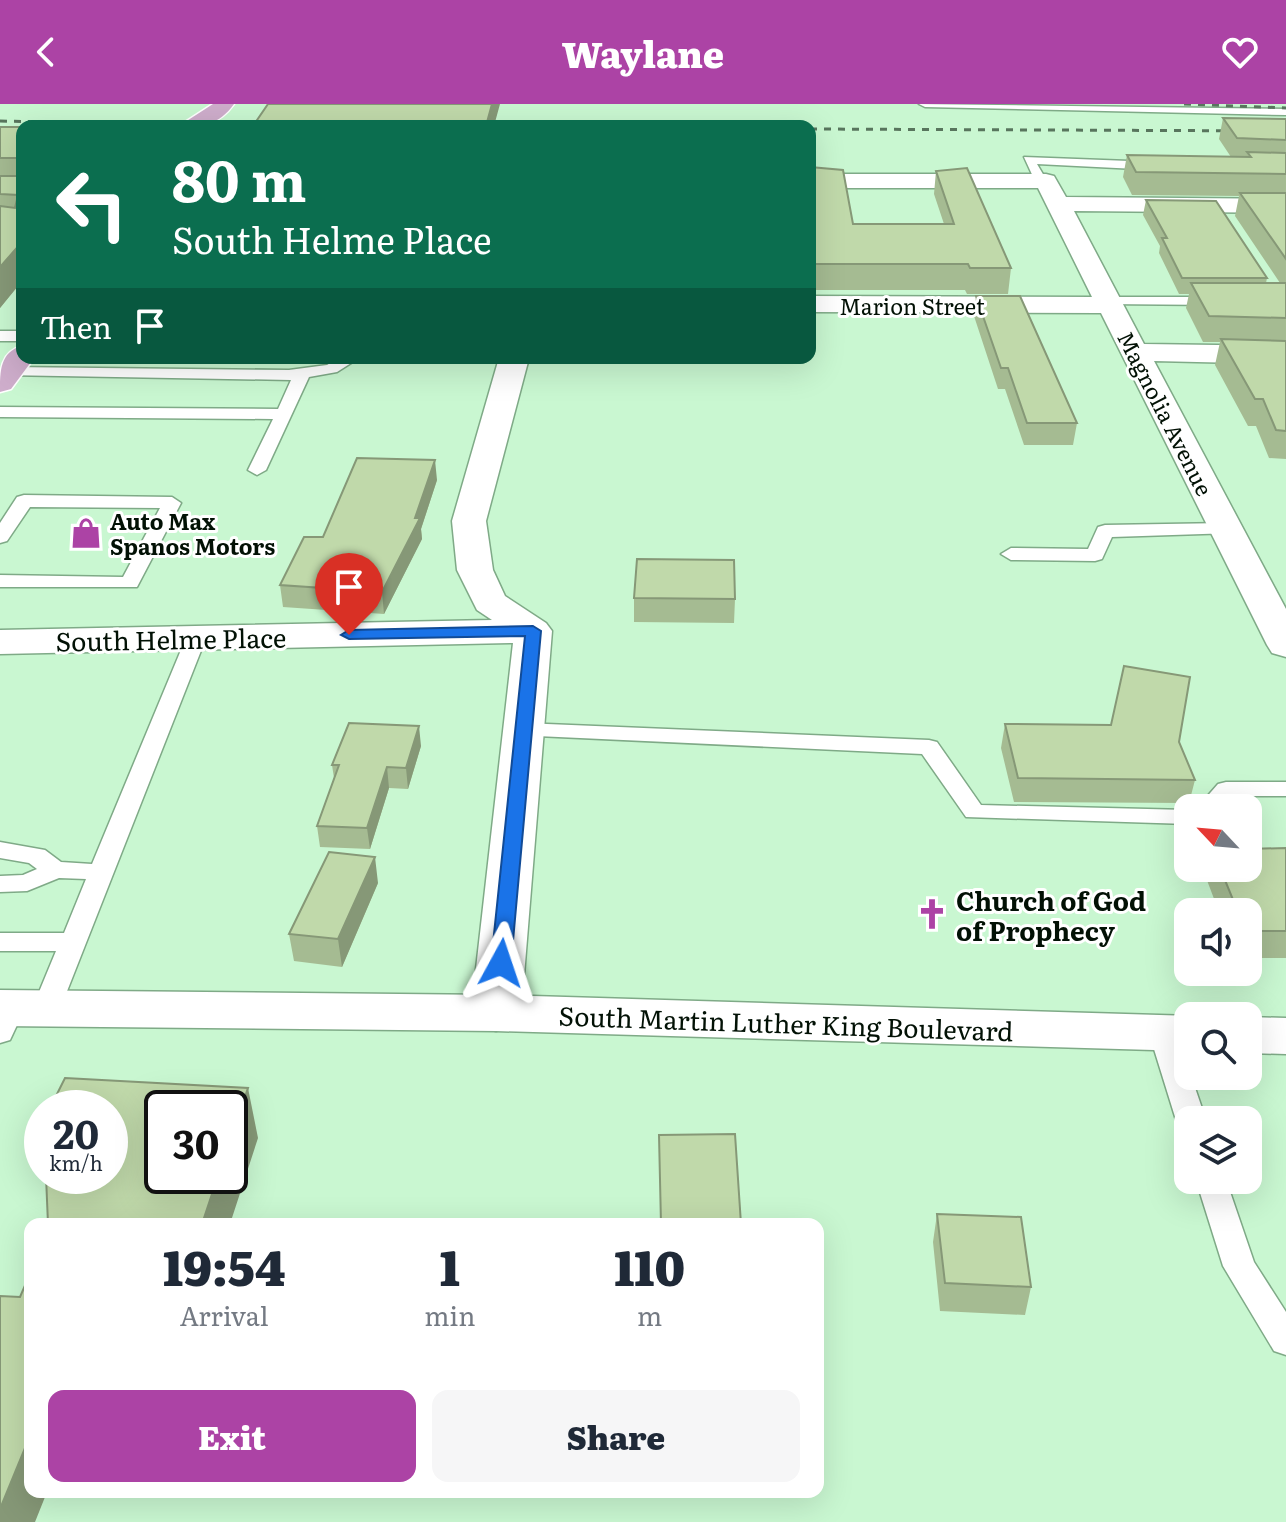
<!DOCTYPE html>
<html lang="en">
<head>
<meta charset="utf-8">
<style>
  body { margin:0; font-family:Literata,serif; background:#f6f6f7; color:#1f2937; height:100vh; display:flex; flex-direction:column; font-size:30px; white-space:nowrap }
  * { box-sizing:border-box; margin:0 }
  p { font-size:26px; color:#747a83 }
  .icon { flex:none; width:44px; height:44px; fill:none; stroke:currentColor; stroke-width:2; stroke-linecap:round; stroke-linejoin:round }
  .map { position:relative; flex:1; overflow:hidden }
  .sheet { position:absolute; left:24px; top:1114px; width:800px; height:280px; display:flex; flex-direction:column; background:#fff; border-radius:16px; box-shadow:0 8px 32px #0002 }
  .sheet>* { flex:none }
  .top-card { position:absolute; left:16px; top:16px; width:800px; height:244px; border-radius:16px; box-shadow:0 8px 32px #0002; background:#0b6e4f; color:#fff; overflow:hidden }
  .needle { width:52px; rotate:296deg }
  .fabs { position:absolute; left:1174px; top:690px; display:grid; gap:16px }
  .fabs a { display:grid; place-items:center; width:88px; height:88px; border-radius:16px; background:#fff; box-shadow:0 8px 32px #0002; font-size:40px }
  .speed { position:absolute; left:24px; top:986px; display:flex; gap:16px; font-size:40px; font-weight:700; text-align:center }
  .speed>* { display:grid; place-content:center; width:104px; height:104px; border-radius:50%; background:#fff; box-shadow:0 8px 32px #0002; line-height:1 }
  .speed small { font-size:20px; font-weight:400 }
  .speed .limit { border:4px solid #111; border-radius:12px; background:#fff; color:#111 }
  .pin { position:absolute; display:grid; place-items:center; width:68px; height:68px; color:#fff; margin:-82px -34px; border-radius:50% 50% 50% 0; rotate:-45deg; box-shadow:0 0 8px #0007 }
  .pin .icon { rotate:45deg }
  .me { position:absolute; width:88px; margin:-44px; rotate:5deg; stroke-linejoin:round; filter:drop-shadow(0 0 6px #0008) }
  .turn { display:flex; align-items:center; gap:28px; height:168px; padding:0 24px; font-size:36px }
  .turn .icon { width:104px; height:104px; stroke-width:2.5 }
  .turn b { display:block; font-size:56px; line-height:68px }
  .then { display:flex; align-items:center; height:76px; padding:0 24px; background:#0003; gap:16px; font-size:30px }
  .eta { display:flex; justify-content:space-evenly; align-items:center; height:136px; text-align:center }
  .eta b { font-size:48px; font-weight:800; line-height:56px }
  .action { display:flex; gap:16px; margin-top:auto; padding:16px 24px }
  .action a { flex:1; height:92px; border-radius:16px; background:#ac43a5; color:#fff; font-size:32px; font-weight:800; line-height:92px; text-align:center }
  .action a+a { background:#f6f6f7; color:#1f2937 }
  header { display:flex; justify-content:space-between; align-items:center; height:104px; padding:0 24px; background:#ac43a5; color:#fff; font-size:36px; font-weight:800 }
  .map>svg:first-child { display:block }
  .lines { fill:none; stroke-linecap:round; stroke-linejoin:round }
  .lane-casing { stroke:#7faa87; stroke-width:3 }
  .street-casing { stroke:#7faa87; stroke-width:3 }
  .secondary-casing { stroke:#7faa87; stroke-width:3 }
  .primary-casing { stroke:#fff; stroke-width:3 }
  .lane { fill:#fff; fill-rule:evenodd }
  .street { fill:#fff; fill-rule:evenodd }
  .secondary { fill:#fff; fill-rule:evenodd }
  .primary { fill:#ceadcb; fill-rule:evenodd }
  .rail { stroke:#58755d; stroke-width:3; stroke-dasharray:7 7; stroke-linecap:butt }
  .wall { fill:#a5bb92 }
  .shaded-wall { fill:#869877 }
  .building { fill:#c0d9aa; stroke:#869877; stroke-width:2 }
  .route { fill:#1a73e8; stroke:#114b97; stroke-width:2 }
  .labels { text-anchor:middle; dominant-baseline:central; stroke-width:6; stroke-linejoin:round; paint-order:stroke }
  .far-street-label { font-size:22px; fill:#021105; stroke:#fff }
  .far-poi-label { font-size:22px; font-weight:bold; fill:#021105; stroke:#fff; text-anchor:start }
  .street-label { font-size:26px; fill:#021105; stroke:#fff }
  .poi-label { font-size:26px; font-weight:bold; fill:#021105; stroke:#fff; text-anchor:start }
</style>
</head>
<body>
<header><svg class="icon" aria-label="back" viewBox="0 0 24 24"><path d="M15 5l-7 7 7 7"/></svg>Waylane<svg class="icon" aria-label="heart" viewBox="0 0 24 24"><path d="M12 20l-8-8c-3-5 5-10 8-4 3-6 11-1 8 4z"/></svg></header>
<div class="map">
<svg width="1286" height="1418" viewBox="0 0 1286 1418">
  <rect width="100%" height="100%" fill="#c9f7d1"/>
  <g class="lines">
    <defs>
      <path id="lane" d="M919 0 1286 5V11L925 3Z
        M1024 53 1156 58 1162 62 1156 66 1037 60 1047 77 1041 81 1035 77Z
        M1109 193H1218L1225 197 1218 201 1104 200V194Z
        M0 227H22V237H0Z
        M339 254H359L337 268 309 273 266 366 257 371 248 366 273 315 0 313V303L278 305 291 276 3 271V265L9 263 289 266 327 261Z
        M24 391 172 393 181 399 137 483H0V471L123 473 160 404 30 403 7 437 0 439V419L17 393Z
        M1226 419 1235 425 1233 429 1112 433 1102 455 1095 457 1011 456 1001 450 1011 444 1088 445 1098 423 1105 421Z
        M196 528 206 534 60 905 56 912 46 915 36 912 32 905 56 847H0V829H64L86 775 59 774 27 787 0 788V772L23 771 37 765 29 759 0 754V738L45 746 61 758 92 760 186 534Z
        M523 619 929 636 937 638 981 701 1188 706V720L966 713 922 650 515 631 512 626Z
        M1226 678H1286V692H1232L1222 704H1197L1218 680Z
        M11 894 21 897 25 904 10 936 0 939V899Z
        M1163 919 1173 922 1188 972H1191L1206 1016H1188V1026L1181 1024 1176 1016 1149 929 1153 922Z
        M1196 1076H1226L1254 1158 1286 1208V1251L1274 1247 1223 1162Z"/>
      <path id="street" d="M810 70H1046L1054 72 1066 93 1286 95V109L1074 107 1144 240 1286 242V260L1154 257 1286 505V553L1272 549 1267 541 1101 209 810 208V192L1092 193 1038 84H810Z
        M499 254H529L486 417 493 466 505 492 546 519 552 527 521 909 514 922 496 927 478 922 471 909 513 539 0 550V526L492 516 477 506 457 466 452 417Z"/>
      <path id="secondary" d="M0 886 496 891 1193 912H1188V947L496 927 0 922Z
        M1248 913 1286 914V950L1248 949Z"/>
      <path id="primary" d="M213 0H234C219 21 204 22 179 22Z
        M22 242V254H34L11 285 0 288C0 267 0 248 22 242Z"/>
    </defs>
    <use href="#lane" class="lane-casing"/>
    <use href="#street" class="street-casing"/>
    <use href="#secondary" class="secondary-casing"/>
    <use href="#primary" class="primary-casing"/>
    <use href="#lane" class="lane"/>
    <use href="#street" class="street"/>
    <use href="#secondary" class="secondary"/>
    <use href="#primary" class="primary"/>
    <path class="rail" d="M1184 0 1286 4
      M0 17 270 22
      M810 25 1286 27"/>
  </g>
  <path class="wall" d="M1223 14 1286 15V355L1269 354 1256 322H1248L1215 261 1220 238H1203L1186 204 1189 190H1179L1159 149 1160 142 1143 111 1146 96 1267 174 1266 179H1280L1235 112 1239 92 1132 91 1123 73 1127 51 1231 53 1219 35Z
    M0 23H22V177L0 204Z
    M810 63 853 120H944L934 90 936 67 1011 164 1008 190H967L965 186H810Z
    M976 192 1077 319 1073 341H1024L1005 285H998L974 212Z
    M437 376 421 425 422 435 384 510 283 503 280 481 323 433Z
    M634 494 735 495 734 519 634 518Z
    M1005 620 1111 621 1179 638 1195 676 1189 699 1014 698 1001 644Z
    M421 642 408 685 389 684 370 745 320 743 317 722 334 674 332 661Z
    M1286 744V854H1248V808H1219L1205 771 1207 764H1248Z
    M378 779 342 863 294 857 289 830Z
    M937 1110 1031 1183 1025 1211 940 1207 933 1138Z"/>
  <path class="shaded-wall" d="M492 0H500L494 22H486Z
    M22 138V177L0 204V163Z
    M435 356 437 376 421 425 422 435 384 510 382 488 415 414Z
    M419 622 421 642 408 685 406 664Z
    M387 663 389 684 370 745 367 724Z
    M375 753 378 779 342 863 338 835Z
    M248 984 258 1034 230 1120H202L218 1072H230V1036Z
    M30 1332V1388H47L35 1418H0V1405Z"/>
  <path class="building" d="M268 0H492L486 22H253Z
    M1223 14 1286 15V36L1237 34Z
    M746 21H807V22H746Z
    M0 23H22V138L0 163V102L15 104 18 91 0 90V72H18V54H0Z
    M1247 48 1286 49V70L1136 68 1127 51 1251 53Z
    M810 63 843 66 853 120H954L936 67 967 64 1011 164H970L968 160H810Z
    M1240 89H1286V155Z
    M1146 96 1216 97 1267 174H1182L1162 134H1167Z
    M1191 179H1286V214L1209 212Z
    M976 192H1020L1077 319H1027L1008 264H1001Z
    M1221 235 1286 237V327L1276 326 1263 295H1255Z
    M357 354 435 356 415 414H420L382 488 280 481 304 433H323Z
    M637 455 734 456 735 495 634 494Z
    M1124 562 1190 573 1179 638 1195 676 1018 674 1005 620 1111 621Z
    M349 619 419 622 406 664 387 663 367 724 317 722 339 661H332Z
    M1286 744V827H1248V808H1238L1220 764H1248V745Z
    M329 748 375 753 338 835 289 830Z
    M65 974 248 984 230 1036V1004H162V1072H218L202 1120H48L46 1072H110V1004H50Z
    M735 1030 741 1120H661L659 1031Z
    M937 1110 1021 1113 1031 1183 945 1179Z
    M30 1170V1332L0 1405V1192L20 1193Z"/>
  <path class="route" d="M533 522 541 527 511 859 501 866 491 859 525 532 349 535 341 531 349 526Z"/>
  <defs>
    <symbol id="shop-bare" viewBox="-9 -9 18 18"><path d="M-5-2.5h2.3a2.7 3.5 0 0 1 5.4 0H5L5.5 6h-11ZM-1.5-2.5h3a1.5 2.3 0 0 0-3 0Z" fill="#ac43a5" stroke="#fff" stroke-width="2.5" paint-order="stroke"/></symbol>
    <symbol id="church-bare" viewBox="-9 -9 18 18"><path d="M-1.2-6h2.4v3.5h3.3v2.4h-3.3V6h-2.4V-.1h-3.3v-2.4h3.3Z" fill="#ac43a5" stroke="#fff" stroke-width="2.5" paint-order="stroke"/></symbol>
  </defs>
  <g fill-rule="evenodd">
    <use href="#shop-bare" x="64" y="407" width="44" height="44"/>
    <use href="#church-bare" x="910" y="788" width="44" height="44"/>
  </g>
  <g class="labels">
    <g class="far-street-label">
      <text x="912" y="201">Marion Street</text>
      <text transform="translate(1166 309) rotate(63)">Magnolia Avenue</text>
    </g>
    <g class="far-poi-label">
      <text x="110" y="416">Auto Max<tspan x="110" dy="25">Spanos Motors</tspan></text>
    </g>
    <g class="street-label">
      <text transform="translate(171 534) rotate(-1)">South Helme Place</text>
      <text transform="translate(786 918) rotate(2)">South Martin Luther King Boulevard</text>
    </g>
    <g class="poi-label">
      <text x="956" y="795">Church of God<tspan x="956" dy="30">of Prophecy</tspan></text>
    </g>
  </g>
</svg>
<div class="fabs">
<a><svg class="needle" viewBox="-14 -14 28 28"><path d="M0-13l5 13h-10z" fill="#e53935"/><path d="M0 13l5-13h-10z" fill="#747a83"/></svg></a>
<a><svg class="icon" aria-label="sound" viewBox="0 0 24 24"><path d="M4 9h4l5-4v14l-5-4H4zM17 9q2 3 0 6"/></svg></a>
<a><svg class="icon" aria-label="search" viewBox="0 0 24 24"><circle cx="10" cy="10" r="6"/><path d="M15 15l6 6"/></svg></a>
<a><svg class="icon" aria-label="layers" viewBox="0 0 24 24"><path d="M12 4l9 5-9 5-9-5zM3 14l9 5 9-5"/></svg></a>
</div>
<div class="speed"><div>20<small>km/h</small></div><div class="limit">30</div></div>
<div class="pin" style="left:349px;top:531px;background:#d93025"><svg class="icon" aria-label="arrive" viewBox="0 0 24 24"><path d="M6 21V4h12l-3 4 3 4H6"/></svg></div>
<svg class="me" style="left:501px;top:859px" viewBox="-20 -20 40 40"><path d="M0-17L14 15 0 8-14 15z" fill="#1a73e8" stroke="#fff" stroke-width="4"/></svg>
<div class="top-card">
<div class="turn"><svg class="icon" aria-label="left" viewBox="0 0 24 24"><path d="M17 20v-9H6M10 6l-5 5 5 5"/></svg><div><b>80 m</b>South Helme Place</div></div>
<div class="then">Then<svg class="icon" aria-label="arrive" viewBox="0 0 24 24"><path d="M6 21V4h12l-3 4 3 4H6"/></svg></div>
</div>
<section class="sheet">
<div class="eta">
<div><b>19:54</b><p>Arrival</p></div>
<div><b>1</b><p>min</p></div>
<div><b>110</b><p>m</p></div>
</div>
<div class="action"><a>Exit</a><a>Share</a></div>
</section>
</div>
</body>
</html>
